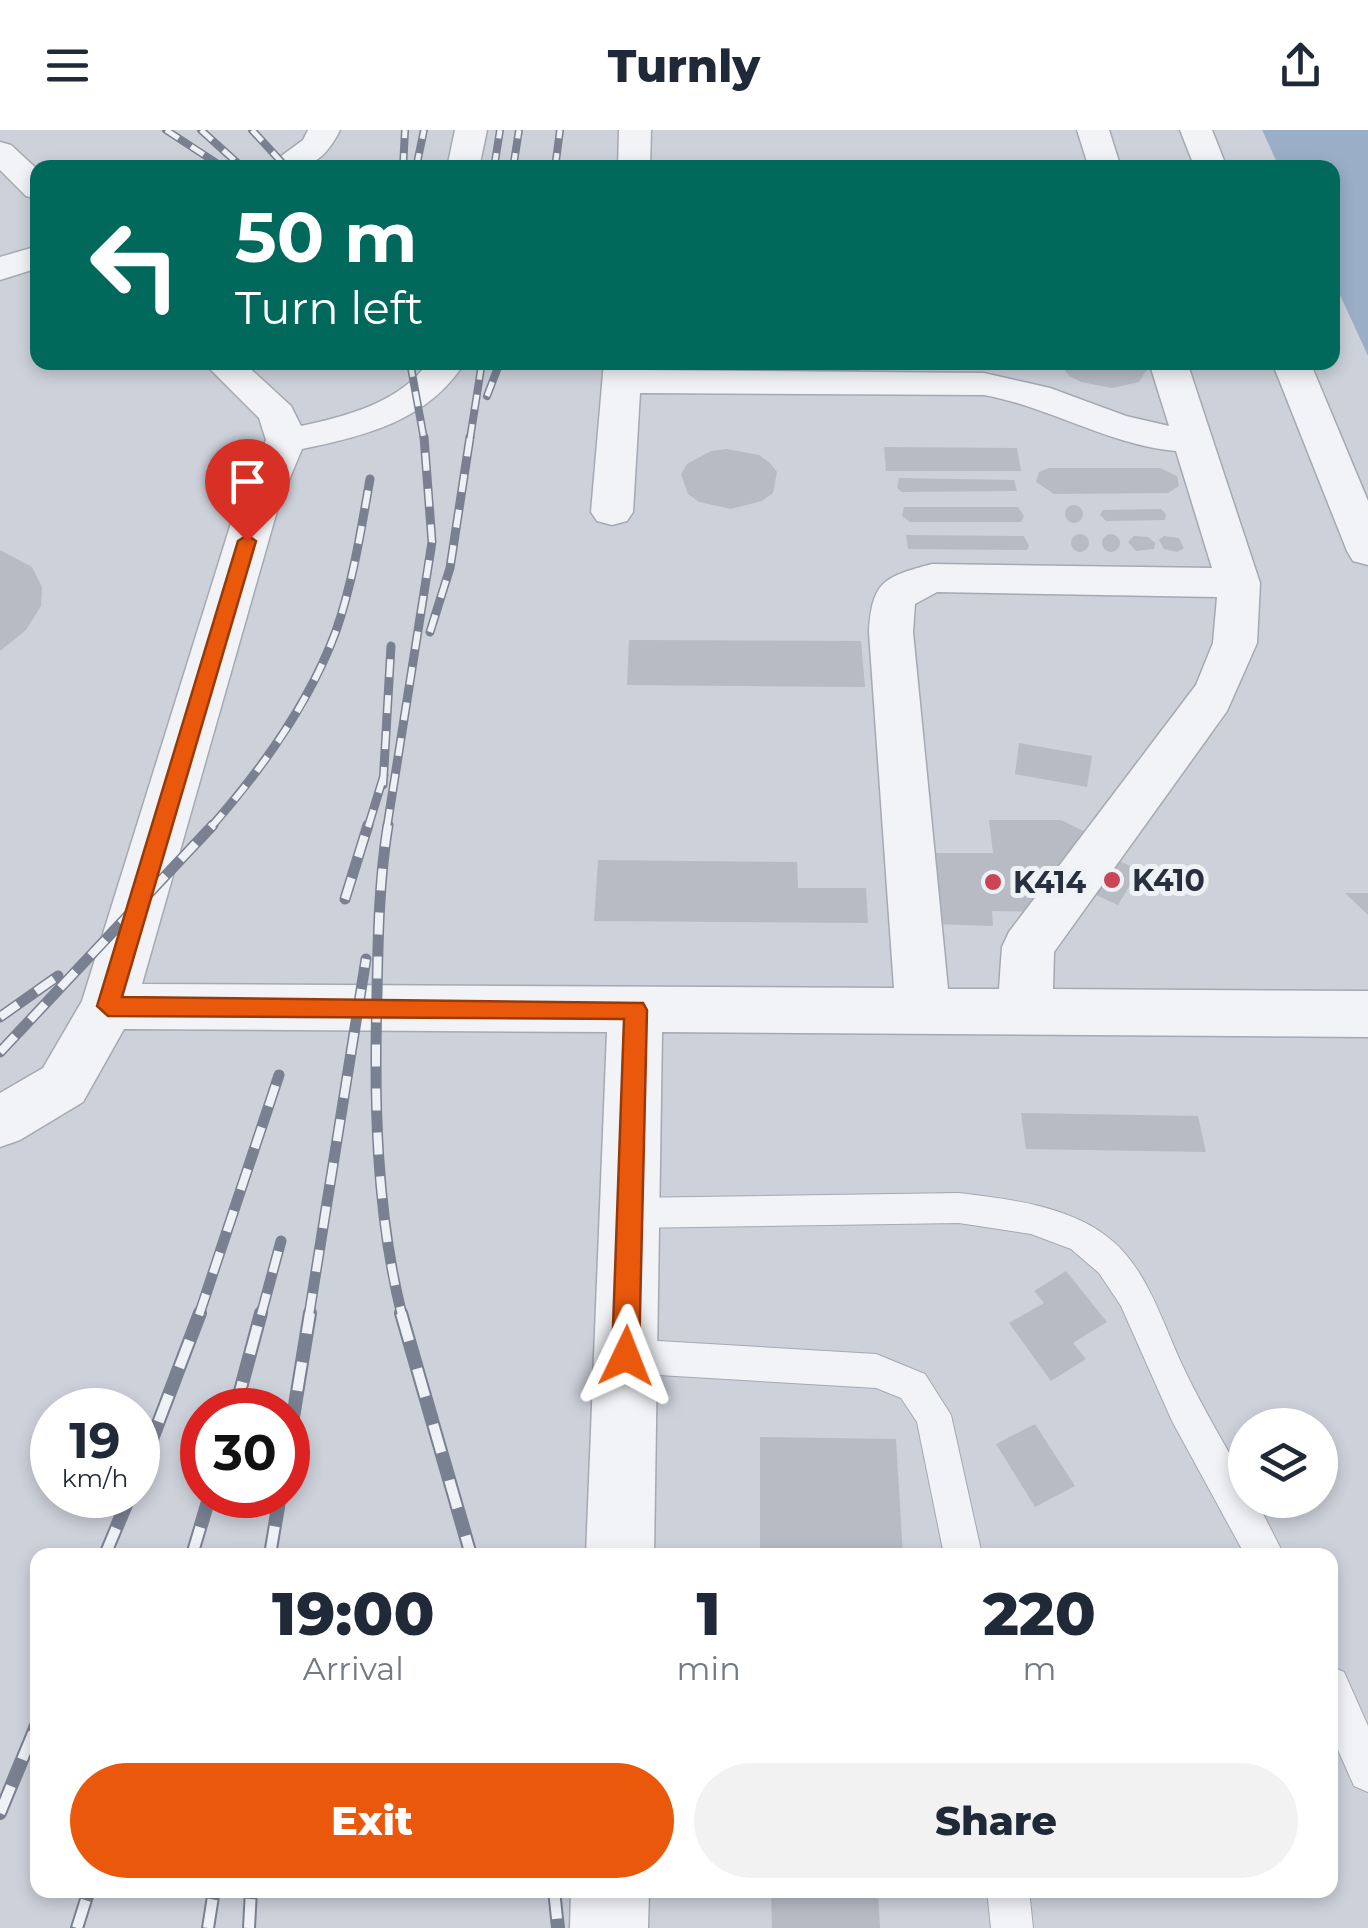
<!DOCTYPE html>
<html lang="en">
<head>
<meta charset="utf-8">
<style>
  body { margin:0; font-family:Montserrat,sans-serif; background:#f2f2f3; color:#1f2937; height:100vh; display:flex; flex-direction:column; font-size:38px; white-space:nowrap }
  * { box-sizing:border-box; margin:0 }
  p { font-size:32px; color:#747a83 }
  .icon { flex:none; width:55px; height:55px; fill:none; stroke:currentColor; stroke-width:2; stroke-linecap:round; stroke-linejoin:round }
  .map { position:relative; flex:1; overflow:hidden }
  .panel { position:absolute; left:30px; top:1418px; width:1308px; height:350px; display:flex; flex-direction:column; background:#fff; border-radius:20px; box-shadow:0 5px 15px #0003 }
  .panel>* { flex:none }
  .hud { position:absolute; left:30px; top:30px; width:1310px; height:210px; border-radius:20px; box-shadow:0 5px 15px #0003; background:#00695c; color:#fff; overflow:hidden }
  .fabs { position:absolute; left:1228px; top:1278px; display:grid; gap:20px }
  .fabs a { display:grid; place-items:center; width:110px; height:110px; border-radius:50%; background:#fff; box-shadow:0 5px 15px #0003; font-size:50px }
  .speed { position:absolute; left:30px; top:1258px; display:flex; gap:20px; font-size:50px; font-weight:700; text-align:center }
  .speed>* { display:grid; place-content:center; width:130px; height:130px; border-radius:50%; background:#fff; box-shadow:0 5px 15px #0003; line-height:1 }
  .speed small { font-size:25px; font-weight:400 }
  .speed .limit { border:15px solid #d22; background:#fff; color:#111 }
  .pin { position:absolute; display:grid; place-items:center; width:85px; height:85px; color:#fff; margin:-102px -42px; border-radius:50% 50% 50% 0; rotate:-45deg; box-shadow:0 0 10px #0007 }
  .pin .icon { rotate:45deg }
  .me { position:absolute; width:110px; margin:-55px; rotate:2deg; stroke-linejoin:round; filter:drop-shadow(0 0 8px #0008) }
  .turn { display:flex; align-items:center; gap:35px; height:210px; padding:0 40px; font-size:45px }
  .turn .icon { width:130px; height:130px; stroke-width:2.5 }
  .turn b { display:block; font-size:70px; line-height:85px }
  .eta { display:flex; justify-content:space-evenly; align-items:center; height:170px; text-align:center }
  .eta b { font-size:60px; font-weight:800; line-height:70px }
  .action { display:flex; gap:20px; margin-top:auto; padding:20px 40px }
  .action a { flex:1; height:115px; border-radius:60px; background:#ea580c; color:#fff; font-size:40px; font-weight:800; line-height:115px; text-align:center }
  .action a+a { background:#f2f2f3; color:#1f2937 }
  header { display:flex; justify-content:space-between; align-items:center; height:130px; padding:0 40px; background:#fff; font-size:45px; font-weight:800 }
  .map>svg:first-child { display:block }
  .built { fill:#cdd1da; fill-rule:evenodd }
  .water { fill:#9aafc7 }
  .building { fill:#b6bbc4 }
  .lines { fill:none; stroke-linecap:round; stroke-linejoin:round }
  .service-casing { stroke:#a4a9b2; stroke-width:2 }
  .minor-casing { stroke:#a4a9b2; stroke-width:3 }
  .service { fill:#f1f3f6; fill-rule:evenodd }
  .minor { fill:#f1f3f6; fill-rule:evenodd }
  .rail-far3-casing { stroke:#798191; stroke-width:8 }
  .rail-far2-casing { stroke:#798191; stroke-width:9 }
  .rail-far1-casing { stroke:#798191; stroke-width:11 }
  .rail-casing { stroke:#798191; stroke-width:14 }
  .rail-far3 { stroke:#eef1f5; stroke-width:5; stroke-dasharray:15; stroke-linecap:butt }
  .rail-far2 { stroke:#eef1f5; stroke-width:6; stroke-dasharray:18; stroke-linecap:butt }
  .rail-far1 { stroke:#eef1f5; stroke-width:8; stroke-dasharray:22; stroke-linecap:butt }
  .rail { stroke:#eef1f5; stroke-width:10; stroke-dasharray:29; stroke-linecap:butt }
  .route { fill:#ea580c; stroke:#983908; stroke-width:2.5 }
  .poi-dot { fill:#cb4556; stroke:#eef1f5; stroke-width:4 }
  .labels { text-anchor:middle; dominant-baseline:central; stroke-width:10; stroke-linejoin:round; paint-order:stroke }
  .poi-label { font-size:30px; font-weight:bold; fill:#28303f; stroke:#eef1f5; text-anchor:start }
</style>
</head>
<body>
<header><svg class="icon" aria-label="menu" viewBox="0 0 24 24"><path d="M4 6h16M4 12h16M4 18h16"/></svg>Turnly<svg class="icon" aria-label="share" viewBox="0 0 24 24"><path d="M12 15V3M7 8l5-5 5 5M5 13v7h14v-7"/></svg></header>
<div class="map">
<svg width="1368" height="1798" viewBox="0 0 1368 1798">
  <rect width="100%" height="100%" fill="#dfe2e8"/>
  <path class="built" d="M0 0H1262L1279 37 38 38V232H1332L1333 150 1368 226V1798H0ZM52 1280H138V1365H52ZM202 1280H288V1365H202ZM1245 1295H1320V1370H1245ZM38 1425H1330V1760H38Z"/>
  <path class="water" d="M1262 0H1368V226L1333 150 1332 38 1279 37Z"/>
  <path class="building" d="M796 232H878L852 244 819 243Z
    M1060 232H1148L1149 236 1139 252 1112 258 1081 252 1069 246Z
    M884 317 1017 318 1021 341H886Z
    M727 319 759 325 770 333 777 342 773 363 762 371 731 379 699 372 688 364 681 344 687 334 711 321Z
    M1049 338H1160L1177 346 1179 356 1168 363 1054 364 1036 352 1039 342Z
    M899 348 1014 350 1017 361 902 362 897 358Z
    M1065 384a9 9 0 1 1 18 0a9 9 0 1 1-18 0Z
    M904 377H1018L1024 386 1021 392H910L902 386Z
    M1161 379 1166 384 1165 390 1106 391 1100 385 1103 380Z
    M1102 413a9 9 0 1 1 18 0a9 9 0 1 1-18 0Z
    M1071 413a9 9 0 1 1 18 0a9 9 0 1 1-18 0Z
    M906 405 1024 406 1029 416 1027 420 908 419Z
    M1134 406 1148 407 1155 413 1154 419 1136 421 1128 412Z
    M1164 406 1179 408 1184 418 1177 422 1164 419 1159 410Z
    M0 420 32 437 42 457 41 476 26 500 0 521Z
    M629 510 861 511 865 557 627 555Z
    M1019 613 1092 626 1087 657 1015 644Z
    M989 690H1061L1092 705 1035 782 992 781 993 796 933 794 926 723H993Z
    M1108 726 1139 740 1118 775 1085 760Z
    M598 730 797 732 798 758H866L868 793 594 791Z
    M1345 763H1368V785Z
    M1021 983 1198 986 1206 1022 1026 1019Z
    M1066 1141 1107 1192 1073 1213 1086 1229 1051 1251 1009 1193 1044 1173 1034 1161Z
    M1035 1294 1075 1356 1035 1377 996 1314Z
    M760 1307 896 1309 903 1425H760Z
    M771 1760H878L880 1798H772Z"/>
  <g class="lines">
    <defs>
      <path id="service" d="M959 1063C1008 1069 1064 1075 1105 1105 1149 1137 1163 1197 1186 1243 1204 1280 1225 1315 1245 1351V1370H1256L1284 1425H1245L1172 1291 1121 1176 1099 1143 1071 1119 1031 1104 959 1093 629 1098 617 1094 613 1083 617 1072 629 1068Z
        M625 1209 876 1224 925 1244 951 1285 982 1425H944L917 1292 901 1268 876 1258 625 1243 613 1238 608 1226 613 1214Z
        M1330 1536 1344 1542 1368 1596V1662L1354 1656 1330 1602Z
        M987 1760H1029L1033 1798H991Z"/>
      <path id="minor" d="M308 0H340C321 38 304 38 265 38L303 10Z
        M455 0H487L479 38H447Z
        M619 0H651L650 38H618Z
        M1077 0H1109L1121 38H1089Z
        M1180 0H1212L1227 38H1195Z
        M0 12 11 15 38 40V69L26 66 0 40Z
        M38 116V138L0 150V127Z
        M203 232H243L291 276 301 296C344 287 402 272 428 232H465C429 290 366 306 302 319L279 374 142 854 894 858 869 502C872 451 884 447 932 434L1212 438 1176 321C1109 315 1050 277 984 265L640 263 633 382 627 391 612 395 597 391 591 382 604 232H642L641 240 984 243 1050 258 1126 286 1169 296 1149 232H1187L1260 453 1257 513 1227 581 1054 822 1053 859 1368 861V907L662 902 654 1425H586L607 902 124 899 83 972 20 1010 0 1017V963L43 938 82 871 237 374 266 310 259 288ZM937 462 1217 467 1213 513 1196 555 1009 802 1002 817 999 859H948L913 502 915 474Z
        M1272 232H1310L1368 371V435L1353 431 1347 421Z
        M571 1760H649L648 1798H570Z"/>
    </defs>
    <use href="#service" class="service-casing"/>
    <use href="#minor" class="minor-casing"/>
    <use href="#service" class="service"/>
    <use href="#minor" class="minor"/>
    <defs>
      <path id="rail-far3" d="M166 0 224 38
        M201 0 243 38
        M252 0 287 38
        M403 38 405 0
        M416 38 424 0
        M494 38 500 0
        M513 38 519 0
        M555 38 560 0
        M410 232 424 309
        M487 266 500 232
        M470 309 482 232"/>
      <path id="rail-far2" d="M430 502 450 438 470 307
        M383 655 391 516
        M211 697C262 639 309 574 336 501 353 452 361 400 370 349
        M368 697 384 645
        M387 697 432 412 424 307"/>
      <path id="rail-far1" d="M388 695C379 751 378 807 377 864 374 970 376 1082 402 1185
        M345 769 368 695
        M0 887 58 846
        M0 922 213 695
        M199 1185 279 945
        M261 1185 281 1111
        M309 1185 366 829"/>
      <path id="rail" d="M401 1183 471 1425
        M235 1280 261 1183
        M288 1318 310 1183
        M138 1346 200 1183
        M105 1425 130 1365
        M192 1425 210 1365
        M270 1425 280 1365
        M0 1683 38 1591
        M554 1760 558 1798
        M77 1798 89 1760
        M208 1798 214 1760
        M249 1798 251 1760"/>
    </defs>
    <use href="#rail-far3" class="rail-far3-casing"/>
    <use href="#rail-far2" class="rail-far2-casing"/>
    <use href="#rail-far1" class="rail-far1-casing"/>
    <use href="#rail" class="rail-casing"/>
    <use href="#rail-far3" class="rail-far3"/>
    <use href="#rail-far2" class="rail-far2"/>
    <use href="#rail-far1" class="rail-far1"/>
    <use href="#rail" class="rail"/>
  </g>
  <path class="route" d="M247 405 256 411 122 867 643 873 647 880 639 1226 635 1235 626 1239 616 1235 612 1226 624 889 108 886 97 876 238 411Z"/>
  <g class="poi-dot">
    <circle cx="1112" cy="750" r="10"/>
    <circle cx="993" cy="752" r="10"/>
  </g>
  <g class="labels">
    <g class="poi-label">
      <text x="1132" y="750">K410</text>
      <text x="1013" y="752">K414</text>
    </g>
  </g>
</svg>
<div class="fabs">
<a><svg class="icon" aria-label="layers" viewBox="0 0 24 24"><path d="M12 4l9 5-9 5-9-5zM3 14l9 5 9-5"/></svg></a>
</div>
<div class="speed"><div>19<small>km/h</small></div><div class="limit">30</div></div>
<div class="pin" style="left:247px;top:411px;background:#d93025"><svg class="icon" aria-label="arrive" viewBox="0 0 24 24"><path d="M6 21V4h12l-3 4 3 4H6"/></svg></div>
<svg class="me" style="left:626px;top:1226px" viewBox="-20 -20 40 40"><path d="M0-17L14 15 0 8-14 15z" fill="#ea580c" stroke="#fff" stroke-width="4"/></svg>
<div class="hud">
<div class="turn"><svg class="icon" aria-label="left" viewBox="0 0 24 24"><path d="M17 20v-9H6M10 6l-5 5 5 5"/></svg><div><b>50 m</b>Turn left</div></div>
</div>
<section class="panel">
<div class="eta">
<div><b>19:00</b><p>Arrival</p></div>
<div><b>1</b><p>min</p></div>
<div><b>220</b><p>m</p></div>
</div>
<div class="action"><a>Exit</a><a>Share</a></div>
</section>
</div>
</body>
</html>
